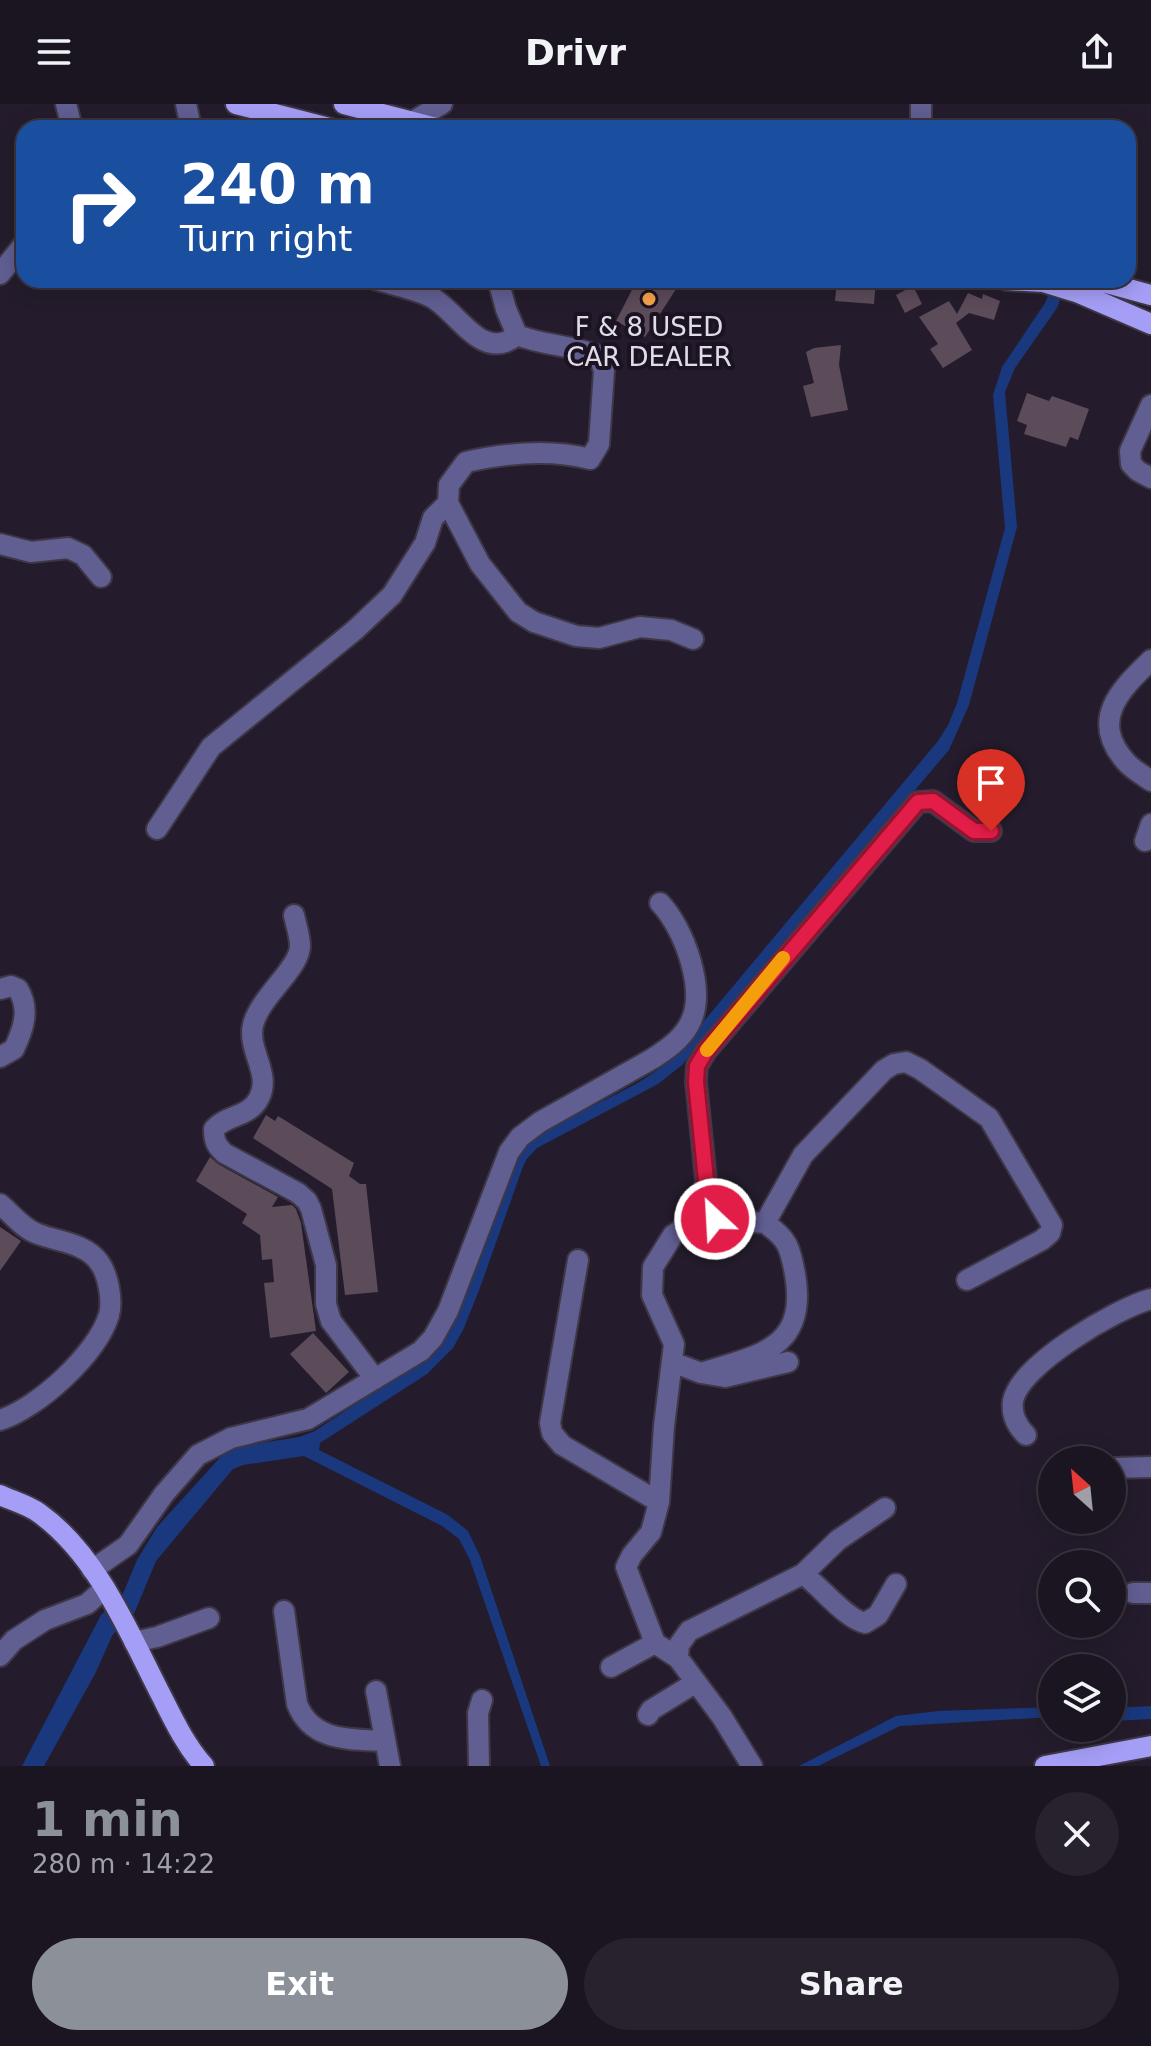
<!DOCTYPE html>
<html lang="en">
<head>
<meta charset="utf-8">
<style>
  body { margin:0; font-family:"DejaVu Sans",sans-serif; background:#28222e; color:#f1f3f6; height:100vh; display:flex; flex-direction:column; font-size:30px; white-space:nowrap }
  * { box-sizing:border-box; margin:0 }
  p { font-size:26px; color:#a09fa5 }
  .icon { flex:none; width:44px; height:44px; fill:none; stroke:currentColor; stroke-width:2; stroke-linecap:round; stroke-linejoin:round }
  .map { position:relative; height:1662px; overflow:hidden }
  .panel { display:flex; flex-direction:column; background:#1b1521; flex:1 }
  .panel>* { flex:none }
  .banner { position:absolute; left:16px; top:16px; width:1120px; height:168px; border-radius:24px; box-shadow:0 4px 20px #0003,0 0 0 2px #39343f; background:#1a4fa0; color:#fff; overflow:hidden }
  .needle { width:52px; rotate:333deg }
  .buttons { position:absolute; left:1038px; top:1342px; display:grid; gap:16px }
  .buttons a { display:grid; place-items:center; width:88px; height:88px; border-radius:50%; background:#1b1521; box-shadow:0 4px 20px #0003,0 0 0 2px #39343f; font-size:40px }
  .pin { position:absolute; display:grid; place-items:center; width:68px; height:68px; color:#fff; margin:-82px -34px; border-radius:50% 50% 50% 0; rotate:-45deg; box-shadow:0 0 8px #0007 }
  .pin .icon { rotate:45deg }
  .me { position:absolute; width:88px; margin:-44px; rotate:335deg; stroke-linejoin:round; filter:drop-shadow(0 0 6px #0008) }
  .turn { display:flex; align-items:center; gap:28px; height:168px; padding:0 32px; font-size:36px }
  .turn .icon { width:104px; height:104px; stroke-width:2.5 }
  .turn b { display:block; font-size:56px; line-height:68px }
  .round { display:grid; place-items:center; flex:none; width:84px; height:84px; border-radius:42px; background:#28222e }
  .headline { display:flex; align-items:center; justify-content:space-between; height:136px; padding:0 32px }
  h1 { font-size:48px; font-weight:600; line-height:60px; color:#8c9099 }
  .cta { display:flex; gap:16px; margin-top:auto; padding:16px 32px }
  .cta a { flex:1; height:92px; border-radius:48px; background:#8c9099; color:#fff; font-size:32px; font-weight:600; line-height:92px; text-align:center }
  .cta a+a { background:#28222e; color:#f1f3f6 }
  header { display:flex; justify-content:space-between; align-items:center; height:104px; padding:0 32px; background:#1b1521; font-size:36px; font-weight:600 }
  .map>svg:first-child { display:block }
  .water { fill:#19387d }
  .building { fill:#5c4b59 }
  .lines { fill:none; stroke-linecap:round; stroke-linejoin:round }
  .minor-casing { stroke:#3e3746; stroke-width:24 }
  .major-casing { stroke:#3e3746; stroke-width:24 }
  .minor { stroke:#615e92; stroke-width:20 }
  .major { stroke:#a59ef6; stroke-width:20 }
  .route-casing { stroke:#92132f; stroke-width:20 }
  .route { stroke:#e11d48; stroke-width:14 }
  .slow { stroke:#f59e0b; stroke-width:14 }
  .poi-dot { fill:#f8a14a; stroke:#1b1322; stroke-width:3 }
  .labels { text-anchor:middle; dominant-baseline:central; stroke-width:8; stroke-linejoin:round; paint-order:stroke }
  .poi-label { font-size:26px; fill:#e0dbe6; stroke:#1b1322 }
</style>
</head>
<body>
<header><svg class="icon" aria-label="menu" viewBox="0 0 24 24"><path d="M4 6h16M4 12h16M4 18h16"/></svg>Drivr<svg class="icon" aria-label="share" viewBox="0 0 24 24"><path d="M12 15V3M7 8l5-5 5 5M5 13v7h14v-7"/></svg></header>
<div class="map">
<svg width="1151" height="1662" viewBox="0 0 1151 1662">
  <rect width="100%" height="100%" fill="#241c2c"/>
  <path class="water" d="M1054 176H1068L1057 204 1015 264 1005 288 1017 423 969 601 949 646 682 961 658 980 537 1044 526 1056 521 1068 481 1181 464 1224 453 1244 427 1270 320 1339 319 1346 448 1411 468 1427 480 1452 550 1662H541L470 1456 459 1435 442 1422 304 1352 243 1361 233 1365 156 1457 134 1510H129L112 1532 95 1570 44 1662H22L101 1511 122 1492 137 1456 157 1423 225 1348 235 1343 299 1333 313 1328 434 1249 443 1237 521 1043C568 1007 629 992 673 954L938 637 948 621 957 599 1005 424 993 291 1002 263 1045 199Z
    M1151 1602V1615L1112 1617V1604Z
    M1052 1603V1613L900 1622 818 1662H799L896 1612 938 1607Z"/>
  <path class="building" d="M637 176H682L645 233 616 217Z
    M837 176H876L874 200 835 197Z
    M913 182 922 200 905 209 896 191Z
    M968 189 982 195 983 190 1000 197 994 216 969 209 956 219 972 246 943 264 930 245 938 240 919 213 949 197 957 210Z
    M841 241 839 261 848 306 811 313 803 282 814 279 806 248 814 244Z
    M1027 289 1049 297 1052 292 1089 305 1078 336 1070 333 1066 343 1024 330 1027 321 1017 317Z
    M266 1011 275 1017 278 1012 354 1059 349 1072 360 1080H366L378 1188 345 1191 332 1085 253 1034Z
    M210 1053 218 1060 278 1093 272 1103 292 1101 296 1105 301 1119 316 1227 270 1234 264 1179 274 1178 272 1155 262 1156 260 1131 242 1119 247 1110 196 1077Z
    M0 1123 21 1137 0 1167Z
    M313 1229 349 1268 326 1289 290 1250Z"/>
  <g class="lines">
    <defs>
      <path id="minor" d="M66 0 72 24
        M186 0 191 24
        M412 18 442 0
        M921 24V0
        M0 170 24 140
        M377 176C394 181 415 185 431 193 458 207 482 260 517 231
        M1151 301 1130 347 1131 360 1138 367 1151 374
        M448 399 480 460 518 508 534 518 576 532 599 534 640 523 671 526 693 535
        M0 440 31 448 68 444 83 451 101 473
        M1151 556C1120 586 1089 616 1126 658 1133 666 1143 671 1151 677
        M157 725 211 643 355 526 392 491 425 439 433 414 448 399 449 381 466 358C506 349 551 345 590 355L599 340 604 267 599 252C573 241 544 242 517 231L506 205 498 176
        M1145 737 1151 720
        M294 811C296 821 300 832 300 842 300 864 259 894 253 921 247 946 272 970 259 994 250 1013 226 1011 214 1025 214 1037 216 1041 224 1049L298 1089 307 1097 311 1105 326 1161V1200L331 1217 375 1275
        M0 885 11 882 18 885C30 905 24 924 14 945L0 953
        M0 1100C12 1110 23 1125 38 1130 59 1138 85 1139 99 1158 108 1170 113 1196 109 1211 97 1250 38 1304 0 1316
        M700 1117 706 1076 696 978 697 962 706 947 918 698 933 697 974 727H991
        M578 1156 550 1319 552 1329 562 1341 659 1398
        M672 1258 701 1269 725 1273 788 1258
        M701 1269C759 1251 808 1245 795 1170 790 1143 788 1135 765 1119
        M1026 1331C1017 1322 1011 1311 1013 1297 1019 1261 1117 1204 1151 1195
        M1112 1364 1151 1363
        M92 1466 128 1441 164 1390 198 1351 231 1334 308 1315 421 1247 433 1234 448 1207 509 1048 520 1033 540 1018 652 955C666 946 681 936 689 921 708 888 684 824 660 799
        M803 1470C821 1483 846 1515 865 1519L878 1511 896 1480
        M1133 1489H1151
        M284 1507 297 1600C312 1638 350 1635 384 1637
        M134 1538 157 1533 209 1514
        M0 1552 14 1536 45 1516 87 1500 105 1484
        M678 1554 679 1541 689 1527 803 1470 838 1436 885 1404
        M611 1563 655 1539
        M376 1587 390 1662
        M648 1611 651 1606 695 1579
        M479 1662 478 1609 482 1596
        M752 1662 722 1613 678 1554 655 1539 626 1463 632 1451 651 1428 659 1398 664 1322 674 1240 652 1191 653 1163 673 1131 691 1119 715 1115 765 1119 803 1051 884 966 894 960 906 958 920 965 989 1014 1052 1121 1050 1129 1042 1136 967 1176"/>
      <path id="major" d="M236 0 329 24
        M344 0 436 24
        M1007 176 1043 178 1079 189 1151 220
        M1096 176 1151 191
        M0 1391C13 1397 28 1401 39 1409 98 1451 130 1531 162 1593 174 1617 186 1642 204 1662
        M1045 1662 1151 1642"/>
    </defs>
    <use href="#minor" class="minor-casing"/>
    <use href="#major" class="major-casing"/>
    <use href="#minor" class="minor"/>
    <use href="#major" class="major"/>
  </g>
  <g class="lines">
    <defs>
      <path id="route" d="M715 1115 700 1117 706 1076 696 978 697 962 706 947 918 698 933 697 974 727H991"/>
    </defs>
    <use href="#route" class="route-casing"/>
    <use href="#route" class="route"/>
    <path class="slow" d="M707 946 783 854"/>
  </g>
  <circle class="poi-dot" cx="649" cy="195" r="8"/>
  <g class="labels">
    <g class="poi-label">
      <text x="649" y="223">F &amp; 8 USED<tspan x="649" dy="30">CAR DEALER</tspan></text>
    </g>
  </g>
</svg>
<div class="buttons">
<a><svg class="needle" viewBox="-14 -14 28 28"><path d="M0-13l5 13h-10z" fill="#e53935"/><path d="M0 13l5-13h-10z" fill="#a09fa5"/></svg></a>
<a><svg class="icon" aria-label="search" viewBox="0 0 24 24"><circle cx="10" cy="10" r="6"/><path d="M15 15l6 6"/></svg></a>
<a><svg class="icon" aria-label="layers" viewBox="0 0 24 24"><path d="M12 4l9 5-9 5-9-5zM3 14l9 5 9-5"/></svg></a>
</div>
<div class="pin" style="left:991px;top:727px;background:#d93025"><svg class="icon" aria-label="arrive" viewBox="0 0 24 24"><path d="M6 21V4h12l-3 4 3 4H6"/></svg></div>
<svg class="me" style="left:715px;top:1115px" viewBox="-20 -20 40 40"><circle r="17" fill="#e11d48" stroke="#fff" stroke-width="3"/><path d="M0-11L8 9 0 5-8 9z" fill="#fff"/></svg>
<div class="banner">
<div class="turn"><svg class="icon" aria-label="right" viewBox="0 0 24 24"><path d="M7 20v-9h11M14 6l5 5-5 5"/></svg><div><b>240 m</b>Turn right</div></div>
</div>
</div>
<section class="panel">
<div class="headline"><div><h1>1 min</h1><p>280 m · 14:22</p></div><a class="round"><svg class="icon" aria-label="close" viewBox="0 0 24 24"><path d="M6 6l12 12M18 6L6 18"/></svg></a></div>
<div class="cta"><a>Exit</a><a>Share</a></div>
</section>
</body>
</html>
